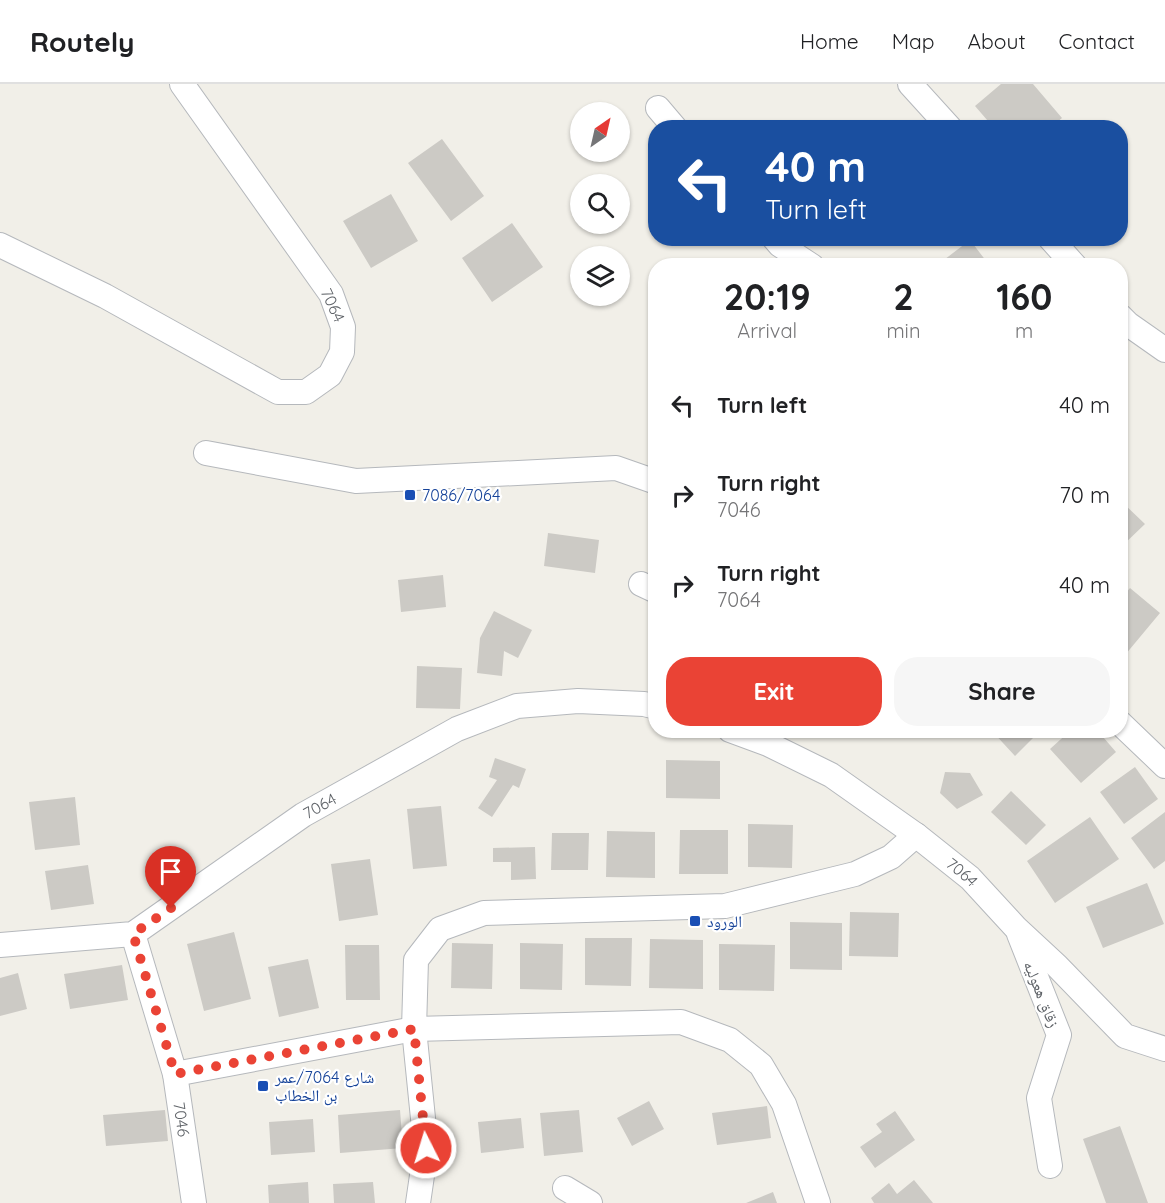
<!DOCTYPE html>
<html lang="en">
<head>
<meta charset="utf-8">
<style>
  body { margin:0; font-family:Quicksand,"Noto Naskh Arabic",sans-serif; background:#f6f6f6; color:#202124; height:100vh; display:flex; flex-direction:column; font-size:22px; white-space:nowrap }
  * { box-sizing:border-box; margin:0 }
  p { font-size:20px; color:#757577 }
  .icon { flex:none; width:33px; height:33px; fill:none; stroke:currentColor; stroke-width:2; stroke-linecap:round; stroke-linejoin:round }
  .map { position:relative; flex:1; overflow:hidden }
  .sheet { position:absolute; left:648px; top:174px; width:480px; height:480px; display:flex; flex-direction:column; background:#fff; border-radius:24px; box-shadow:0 2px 4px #0004 }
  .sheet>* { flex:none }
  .guide { position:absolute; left:648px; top:36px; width:480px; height:126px; border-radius:24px; box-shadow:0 2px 4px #0004; background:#1a4fa0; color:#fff; overflow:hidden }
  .needle { width:39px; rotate:34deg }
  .fabs { position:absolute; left:570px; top:18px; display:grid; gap:12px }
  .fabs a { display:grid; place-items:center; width:60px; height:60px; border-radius:50%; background:#fff; box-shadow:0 2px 4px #0004; font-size:30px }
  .pin { position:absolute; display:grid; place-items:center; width:51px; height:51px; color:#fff; margin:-62px -26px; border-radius:50% 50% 50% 0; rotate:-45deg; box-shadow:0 0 6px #0007 }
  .pin .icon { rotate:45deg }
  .me { position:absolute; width:66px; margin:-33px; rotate:355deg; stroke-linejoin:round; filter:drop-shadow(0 0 4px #0008) }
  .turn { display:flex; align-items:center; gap:21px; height:126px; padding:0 18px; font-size:27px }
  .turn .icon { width:78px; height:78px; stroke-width:2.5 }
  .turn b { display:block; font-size:42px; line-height:51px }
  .eta { display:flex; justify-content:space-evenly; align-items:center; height:102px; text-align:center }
  .eta b { font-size:36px; font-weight:800; line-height:42px }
  .primary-button { display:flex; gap:12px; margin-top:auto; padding:12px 18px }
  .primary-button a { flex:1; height:69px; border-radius:24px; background:#ea4335; color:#fff; font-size:24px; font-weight:800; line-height:69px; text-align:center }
  .primary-button a+a { background:#f6f6f6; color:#202124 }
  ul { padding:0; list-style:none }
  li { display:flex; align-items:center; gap:18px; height:90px; padding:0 18px }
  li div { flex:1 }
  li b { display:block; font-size:22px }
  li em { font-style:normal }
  header { display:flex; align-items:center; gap:36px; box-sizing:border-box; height:84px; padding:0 30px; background:#fff; border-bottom:2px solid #e0e0e0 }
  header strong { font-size:28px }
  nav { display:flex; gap:33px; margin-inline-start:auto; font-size:21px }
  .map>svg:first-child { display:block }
  .building { fill:#cccac5 }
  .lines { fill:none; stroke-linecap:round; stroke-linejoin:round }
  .minor-casing { stroke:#b5b8bc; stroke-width:26 }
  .minor { stroke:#fff; stroke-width:24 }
  .route { stroke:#ea4335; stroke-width:10; stroke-dasharray:0 18 }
  .transit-dot { fill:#1a4fb4; stroke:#fff; stroke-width:2 }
  .labels { text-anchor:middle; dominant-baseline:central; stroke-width:4.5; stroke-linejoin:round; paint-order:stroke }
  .street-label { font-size:16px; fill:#5f6368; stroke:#fff }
  .transit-label { font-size:16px; fill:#164399; stroke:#fff; text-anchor:start }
</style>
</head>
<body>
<header>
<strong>Routely</strong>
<nav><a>Home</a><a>Map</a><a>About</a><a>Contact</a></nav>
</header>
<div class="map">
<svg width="1165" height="1119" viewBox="0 0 1165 1119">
  <rect width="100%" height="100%" fill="#f1efe8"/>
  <path class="building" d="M1001 0H1033L1062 34 1050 44H994L975 22Z
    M442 55 484 112 451 137 408 79Z
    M391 110 418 157 371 184 343 137Z
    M512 139 543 183 492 218 462 174Z
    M970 156 990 182H936Z
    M1122 418 1145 440 1120 464V419Z
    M548 449 599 456 595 489 544 482Z
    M443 491 446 523 401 528 398 496Z
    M1130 504 1160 529 1120 577V516Z
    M494 527 532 546 518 574 504 567 502 592 477 589 480 554Z
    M417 582 462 584 460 625 416 624Z
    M991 646H1041L1015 672Z
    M1071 646H1097L1116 668 1081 699 1050 665Z
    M495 674 526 685 519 704 513 701 492 733 478 724 497 696 489 693Z
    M666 676 720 677V715L666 714Z
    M1135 683 1158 715 1124 740 1100 708Z
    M945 688 970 689 983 711 957 725 940 709Z
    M1011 707 1046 741 1026 761 991 728Z
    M75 713 80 761 35 766 29 718Z
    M441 722 447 782 413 785 407 725Z
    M1165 728V777L1154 785 1131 754Z
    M1090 733 1119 775 1055 819 1027 777Z
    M748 740 793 741 792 784 748 783Z
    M680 746H728V790H679Z
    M607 747 655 748V794L606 793Z
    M552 749H589L588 786H551Z
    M535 763 536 795 511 796V778H493V764Z
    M370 775 378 831 339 837 331 780Z
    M88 781 94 820 51 826 45 787Z
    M1147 799 1164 840 1103 864 1086 823Z
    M850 828 899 829 898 873 849 872Z
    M790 838 842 839V886L790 885Z
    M234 848 251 915 204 927 187 860Z
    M585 854H632L631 902 585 901Z
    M650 855 703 856V905L649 904Z
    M452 859 493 860 492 905 451 904Z
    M520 859 563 860 562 906 520 905Z
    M719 860 775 861 774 907 719 906Z
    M345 861H379L380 916H346Z
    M308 875 319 924 279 933 268 883Z
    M122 881 128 916 70 925 64 890Z
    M18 889 27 925 0 932V894Z
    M649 1017 664 1045 632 1062 617 1034Z
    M767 1022 771 1054 717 1061 712 1029Z
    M165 1026 168 1057 106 1062 103 1031Z
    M400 1026 403 1064 340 1069 338 1031Z
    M579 1026 583 1068 544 1072 540 1029Z
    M895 1027 915 1056 875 1084 860 1063 882 1048 876 1040Z
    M521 1034 524 1064 481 1069 478 1038Z
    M313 1035 315 1068 271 1071 269 1038Z
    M1120 1042 1148 1119H1106L1083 1055Z
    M914 1096 933 1119H874L871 1114 889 1099 897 1110Z
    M308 1098 309 1119H269L268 1101Z
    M373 1098 375 1119H334L333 1100Z
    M773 1108 777 1119H746Z"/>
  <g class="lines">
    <defs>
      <g id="minor">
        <path d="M910 0 950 44"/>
        <path d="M658 24 675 44"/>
        <path d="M774 154 780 161 812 182"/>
        <path d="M1050 154 1075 182"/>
        <path d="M0 161 105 212 278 308H306L330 291 342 268 343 243 331 210 182 0"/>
        <path d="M1120 232 1128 240 1165 266"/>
        <path d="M206 369 356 397 616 384 656 398"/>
        <path d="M641 500 656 507"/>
        <path d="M1120 639 1165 682"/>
        <path id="s1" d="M730 646 768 660 831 691 916 751 970 794 1016 844 1057 882 1125 952 1165 965"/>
        <path id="s2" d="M133 850 175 990 194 1119"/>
        <path d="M1019 850 1059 951 1039 1014 1050 1082"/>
        <path id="s3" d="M0 861 133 850 303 731 457 645 517 622 578 617 644 620 656 623"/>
        <path d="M175 990 414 945 681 938 730 956 761 981 784 1020 818 1119"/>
        <path d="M565 1104 590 1119"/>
        <path d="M418 1119 426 1064 414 945 416 876 440 845 484 829 725 822 855 790 891 773 916 751"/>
      </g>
    </defs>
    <use href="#minor" class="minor-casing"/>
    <use href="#minor" class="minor"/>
  </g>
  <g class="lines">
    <path class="route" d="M171 824 133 850 175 990 414 945 426 1064"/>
  </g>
  <g class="transit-dot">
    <rect x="404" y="405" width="12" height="12" rx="3"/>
    <rect x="689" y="831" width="12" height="12" rx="3"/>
    <rect x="257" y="996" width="12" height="12" rx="3"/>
  </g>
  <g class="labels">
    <g class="street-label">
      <text transform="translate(333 221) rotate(65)">7064</text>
      <text stroke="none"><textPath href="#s3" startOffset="360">7064</textPath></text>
      <text stroke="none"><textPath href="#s1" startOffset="274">7064</textPath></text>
      <text transform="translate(1042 910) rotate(68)">زقاق هعوليه</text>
      <text stroke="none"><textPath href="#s2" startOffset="192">7046</textPath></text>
    </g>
    <g class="transit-label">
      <text x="422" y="411">7086/7064</text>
      <text x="707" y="837">الورود</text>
      <text x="275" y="993">شارع 7064/عمر<tspan x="275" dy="18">بن الخطاب</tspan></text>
    </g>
  </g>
</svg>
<div class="fabs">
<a><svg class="needle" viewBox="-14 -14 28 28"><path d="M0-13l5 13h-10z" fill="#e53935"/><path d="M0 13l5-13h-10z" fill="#757577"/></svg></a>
<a><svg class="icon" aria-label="search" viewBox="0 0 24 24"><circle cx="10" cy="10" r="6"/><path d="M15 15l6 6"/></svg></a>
<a><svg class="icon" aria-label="layers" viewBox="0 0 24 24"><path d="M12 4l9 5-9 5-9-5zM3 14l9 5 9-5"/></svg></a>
</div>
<div class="pin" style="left:171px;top:824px;background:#d93025"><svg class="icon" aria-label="arrive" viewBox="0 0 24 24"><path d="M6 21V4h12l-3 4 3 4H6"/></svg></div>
<svg class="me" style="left:426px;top:1064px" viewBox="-20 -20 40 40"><circle r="17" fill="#ea4335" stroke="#fff" stroke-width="3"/><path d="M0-11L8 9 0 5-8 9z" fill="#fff"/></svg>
<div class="guide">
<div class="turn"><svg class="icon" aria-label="left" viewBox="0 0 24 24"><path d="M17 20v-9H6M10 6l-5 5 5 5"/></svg><div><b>40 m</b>Turn left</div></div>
</div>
<section class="sheet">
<div class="eta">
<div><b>20:19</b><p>Arrival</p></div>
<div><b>2</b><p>min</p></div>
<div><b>160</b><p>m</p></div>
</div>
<ul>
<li><svg class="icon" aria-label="left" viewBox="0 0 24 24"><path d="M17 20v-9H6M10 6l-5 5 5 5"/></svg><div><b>Turn left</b></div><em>40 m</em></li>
<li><svg class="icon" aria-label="right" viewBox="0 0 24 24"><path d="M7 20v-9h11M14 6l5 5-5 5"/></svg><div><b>Turn right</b><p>7046</p></div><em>70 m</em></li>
<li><svg class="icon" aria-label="right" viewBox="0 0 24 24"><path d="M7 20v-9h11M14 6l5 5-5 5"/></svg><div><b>Turn right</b><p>7064</p></div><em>40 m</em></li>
</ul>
<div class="primary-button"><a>Exit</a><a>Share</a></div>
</section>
</div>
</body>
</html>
